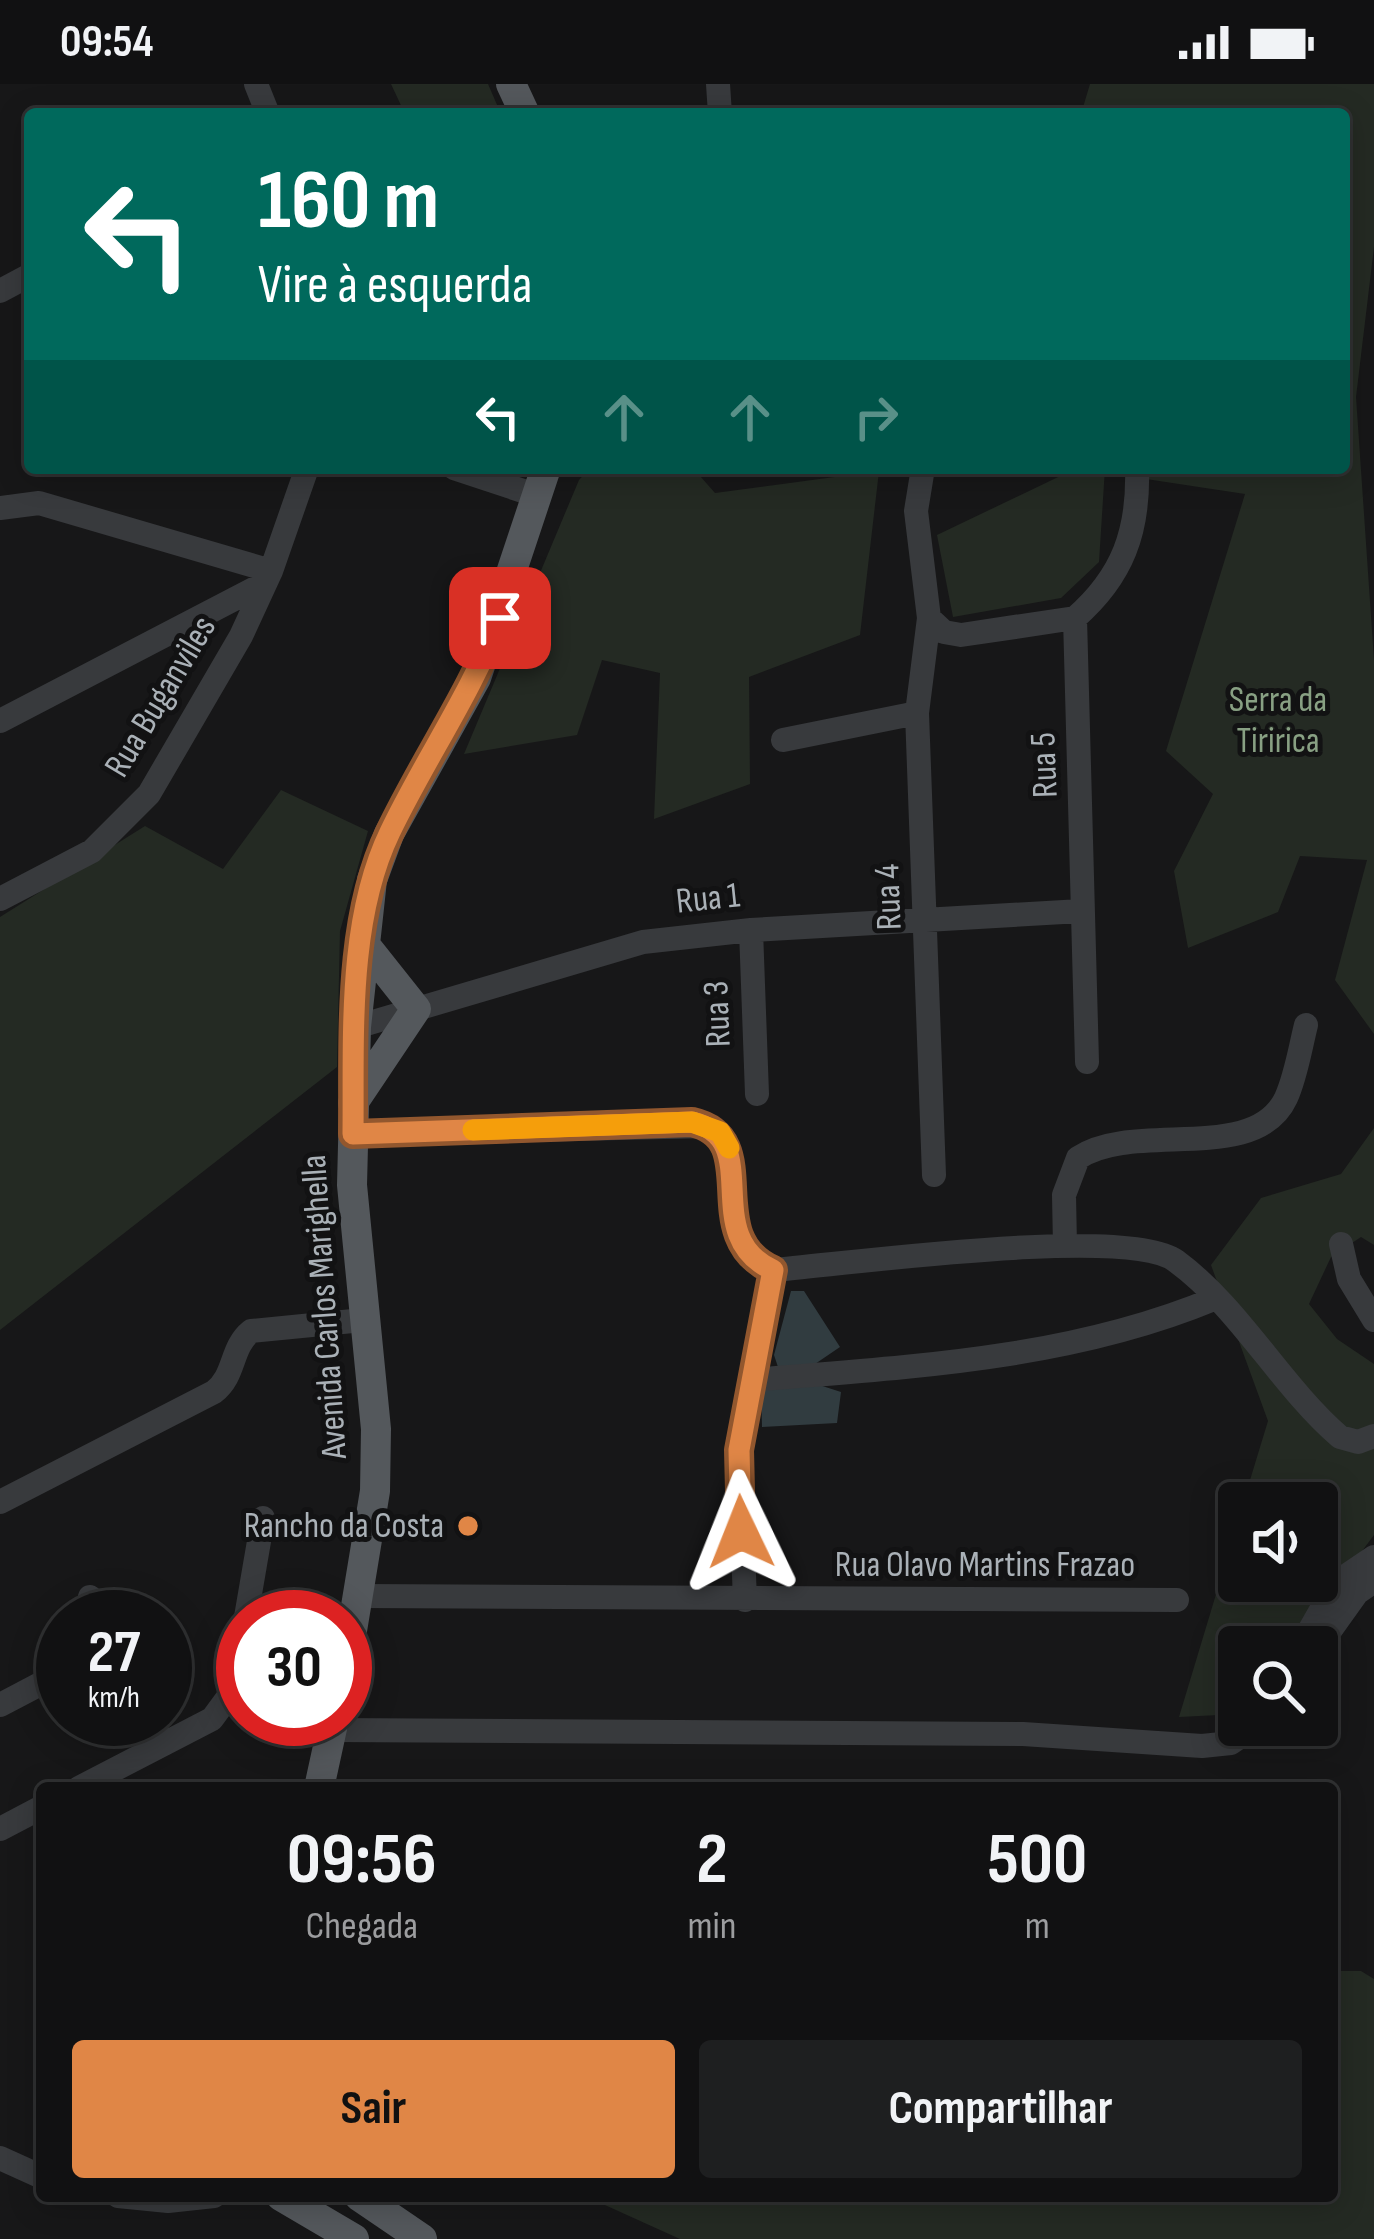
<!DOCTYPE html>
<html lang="pt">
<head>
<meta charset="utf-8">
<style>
  body { margin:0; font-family:"Sofia Sans Condensed",sans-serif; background:#1e1f20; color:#f1f3f6; height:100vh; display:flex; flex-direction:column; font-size:45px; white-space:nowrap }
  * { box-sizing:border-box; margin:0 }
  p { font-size:39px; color:#9c9d9f }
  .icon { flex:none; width:66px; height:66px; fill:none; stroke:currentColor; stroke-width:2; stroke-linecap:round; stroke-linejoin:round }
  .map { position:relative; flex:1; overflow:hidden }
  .details { position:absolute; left:36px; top:1698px; width:1302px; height:420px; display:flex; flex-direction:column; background:#111112; border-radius:12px; box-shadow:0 6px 30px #0003,0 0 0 3px #303132 }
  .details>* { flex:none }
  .banner { position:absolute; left:24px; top:24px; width:1326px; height:366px; border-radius:12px; box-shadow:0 6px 30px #0003,0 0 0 3px #303132; background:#00695c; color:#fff; overflow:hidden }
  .buttons { position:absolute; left:1218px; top:1398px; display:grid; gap:24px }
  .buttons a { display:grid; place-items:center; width:120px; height:120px; border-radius:12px; background:#111112; box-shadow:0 6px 30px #0003,0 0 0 3px #303132; font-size:60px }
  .speed { position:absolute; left:36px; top:1506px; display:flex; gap:24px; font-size:60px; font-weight:700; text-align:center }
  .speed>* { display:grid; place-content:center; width:156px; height:156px; border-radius:50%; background:#111112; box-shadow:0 6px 30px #0003,0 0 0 3px #303132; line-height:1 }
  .speed small { font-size:30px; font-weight:400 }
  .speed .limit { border:18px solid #d22; background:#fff; color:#111 }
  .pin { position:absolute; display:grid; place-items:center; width:102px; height:102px; color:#fff; margin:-51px; border-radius:24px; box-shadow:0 6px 18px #0006 }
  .me { position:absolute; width:132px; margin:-66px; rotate:358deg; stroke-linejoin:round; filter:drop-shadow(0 0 9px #0008) }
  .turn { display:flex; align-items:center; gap:42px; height:252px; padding:0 36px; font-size:54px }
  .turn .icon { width:156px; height:156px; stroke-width:2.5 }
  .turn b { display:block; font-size:84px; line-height:102px }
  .lanes { display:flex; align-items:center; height:114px; padding:0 36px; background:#0003; justify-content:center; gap:60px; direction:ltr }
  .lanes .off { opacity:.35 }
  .eta { display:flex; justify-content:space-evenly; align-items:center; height:204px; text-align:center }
  .eta b { font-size:72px; font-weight:700; line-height:84px }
  .cta { display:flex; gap:24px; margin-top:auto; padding:24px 36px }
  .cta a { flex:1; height:138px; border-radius:12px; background:#e08646; color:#111; font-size:48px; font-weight:700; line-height:138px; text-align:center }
  .cta a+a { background:#1e1f20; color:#f1f3f6 }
  .status { display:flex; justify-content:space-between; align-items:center; height:84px; padding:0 60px; background:#111112; direction:ltr }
  .status svg { height:33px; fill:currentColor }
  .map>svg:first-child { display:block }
  .green { fill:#242a23 }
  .water { fill:#313c40 }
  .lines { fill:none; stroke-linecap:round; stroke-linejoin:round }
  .minor { stroke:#383a3d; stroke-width:24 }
  .major { stroke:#54585c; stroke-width:30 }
  .route-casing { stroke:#92572e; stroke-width:30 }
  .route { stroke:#e08646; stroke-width:21 }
  .slow { stroke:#f59e0b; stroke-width:21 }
  .poi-dot { fill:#e08646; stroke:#121213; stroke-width:4.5 }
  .labels { text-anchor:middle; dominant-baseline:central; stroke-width:10; stroke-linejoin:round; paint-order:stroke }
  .street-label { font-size:36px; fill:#aab1b7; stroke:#121213 }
  .park-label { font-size:36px; fill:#88a083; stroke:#121213 }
  .poi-label { font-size:36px; fill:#aab1b7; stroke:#121213; text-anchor:end }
</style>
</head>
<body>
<div class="status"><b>09:54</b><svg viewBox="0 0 49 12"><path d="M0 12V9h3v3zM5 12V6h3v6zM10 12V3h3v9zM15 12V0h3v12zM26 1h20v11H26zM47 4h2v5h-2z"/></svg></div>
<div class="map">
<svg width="1374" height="2155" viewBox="0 0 1374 2155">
  <rect width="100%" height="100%" fill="#171718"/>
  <path class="green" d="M391 0H488L501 30H405Z
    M1090 0H1374V163L1356 313 1374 576V950L1335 896 1367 776 1300 772 1278 828 1188 864 1174 787 1213 710 1166 667 1245 410 1146 395V384H1344V30H1081Z
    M590 384H693L715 409 879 387 860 551 749 593 750 700 654 735 660 589 602 576 577 651 464 670 579 396Z
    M1077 384H1105L1099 478 1061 514 953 533 937 451Z
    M281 706 368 747 340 847 337 983 0 1246V833L145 742 223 785Z
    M1374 1044V1161L1361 1153 1331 1173 1309 1220 1337 1255 1374 1280V1451L1333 1506 1301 1563H1239V1630L1179 1633 1239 1434V1497H1317V1419H1243L1268 1337 1211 1181 1261 1114 1341 1090Z
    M1332 1887H1361L1374 1895V2155H680L585 2112H1332Z"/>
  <path class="water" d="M791 1207H804L840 1263 815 1280 813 1299 841 1308 837 1339 762 1343 761 1305 784 1301 774 1271Z"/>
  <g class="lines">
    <path class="minor" d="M256 0 268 30
      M718 0 720 30
      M0 207 30 191
      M454 384 538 412
      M923 384 916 427 929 534 917 629 934 1091
      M0 424 39 419 271 487
      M929 534 944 548 961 551 1075 534
      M1075 534 1087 978
      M1075 534C1123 492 1139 447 1137 384
      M0 637 265 499
      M783 656 917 629
      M0 815 92 767 149 710 241 552 271 487 307 384
      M751 846 757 1010
      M356 943 643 858 751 846 1081 827
      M353 1050 709 1042C758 1070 701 1155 773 1186 847 1180 1127 1141 1176 1177 1240 1224 1280 1301 1340 1353L1358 1358 1374 1352
      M1341 1160 1349 1195 1374 1236
      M1065 1162 1064 1111 1078 1074C1135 1036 1255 1081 1286 1014 1296 992 1300 965 1306 941
      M751 1296C907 1283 1067 1276 1214 1215
      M0 1418 214 1308C236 1291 230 1264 251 1247L363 1236
      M360 1512 1177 1516
      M90 1513 98 1533
      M745 1516 739 1366 773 1186
      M246 1533 263 1434
      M1300 1563 1337 1498 1374 1473
      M1317 1565 1357 1509 1374 1497
      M0 1621 63 1588
      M150 1635 164 1660
      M332 1646 1023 1650 1202 1662 1231 1659 1257 1641
      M79 1704 212 1635 234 1605 243 1552
      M0 1745 42 1723
      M0 2074 42 2093
      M118 2112 168 2117 214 2112"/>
    <path class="major" d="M511 0 525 30
      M353 1019 416 925 362 857
      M345 1589 375 1407 376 1345 352 1101 356 943 372 796 389 750 476 594 546 384
      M319 1704 334 1635
      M281 2112 354 2155
      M359 2112 422 2155"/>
  </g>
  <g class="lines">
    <defs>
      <path id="route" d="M500 534C471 610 425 675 390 748 347 837 354 953 353 1050L692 1038C767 1055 697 1152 773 1186L739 1366 741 1448"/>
    </defs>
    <use href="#route" class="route-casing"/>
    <use href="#route" class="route"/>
    <path class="slow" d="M473 1046 692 1038 720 1048 729 1064"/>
  </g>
  <circle class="poi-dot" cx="468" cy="1442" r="12"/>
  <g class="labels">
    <g class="street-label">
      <text transform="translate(161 613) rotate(-59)">Rua Buganviles</text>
      <text transform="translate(1045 681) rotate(-92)">Rua 5</text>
      <text transform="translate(889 813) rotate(-92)">Rua 4</text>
      <text transform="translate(708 815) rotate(-6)">Rua 1</text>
      <text transform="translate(718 930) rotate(-92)">Rua 3</text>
      <text transform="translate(325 1223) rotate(-94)">Avenida Carlos Marighella</text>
      <text x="985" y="1481">Rua Olavo Martins Frazao</text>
    </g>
    <g class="park-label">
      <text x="1278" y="616">Serra da<tspan x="1278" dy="41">Tiririca</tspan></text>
    </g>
    <g class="poi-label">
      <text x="444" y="1442">Rancho da Costa</text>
    </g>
  </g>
</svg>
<div class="buttons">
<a><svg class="icon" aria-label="sound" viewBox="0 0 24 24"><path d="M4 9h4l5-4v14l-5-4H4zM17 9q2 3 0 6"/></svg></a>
<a><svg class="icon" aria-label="search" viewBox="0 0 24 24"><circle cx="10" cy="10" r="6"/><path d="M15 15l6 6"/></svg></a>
</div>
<div class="speed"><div>27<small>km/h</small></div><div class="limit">30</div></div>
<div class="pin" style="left:500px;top:534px;background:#d93025"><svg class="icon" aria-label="arrive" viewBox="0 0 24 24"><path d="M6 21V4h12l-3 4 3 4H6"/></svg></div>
<svg class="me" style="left:741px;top:1448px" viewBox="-20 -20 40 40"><path d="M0-17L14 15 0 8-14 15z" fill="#e08646" stroke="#fff" stroke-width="4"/></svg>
<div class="banner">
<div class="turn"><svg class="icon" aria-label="left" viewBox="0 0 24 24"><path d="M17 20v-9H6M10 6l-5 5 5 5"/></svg><div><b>160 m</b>Vire à esquerda</div></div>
<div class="lanes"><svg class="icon" aria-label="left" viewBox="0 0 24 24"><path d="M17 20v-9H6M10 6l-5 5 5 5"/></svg><svg class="icon off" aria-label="ahead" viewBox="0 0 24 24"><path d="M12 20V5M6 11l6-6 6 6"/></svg><svg class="icon off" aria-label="ahead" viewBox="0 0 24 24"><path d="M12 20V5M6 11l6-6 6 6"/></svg><svg class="icon off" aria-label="right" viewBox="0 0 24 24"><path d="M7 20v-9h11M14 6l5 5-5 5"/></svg></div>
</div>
<section class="details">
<div class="eta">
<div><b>09:56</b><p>Chegada</p></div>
<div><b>2</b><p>min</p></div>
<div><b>500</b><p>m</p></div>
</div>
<div class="cta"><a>Sair</a><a>Compartilhar</a></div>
</section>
</div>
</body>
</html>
